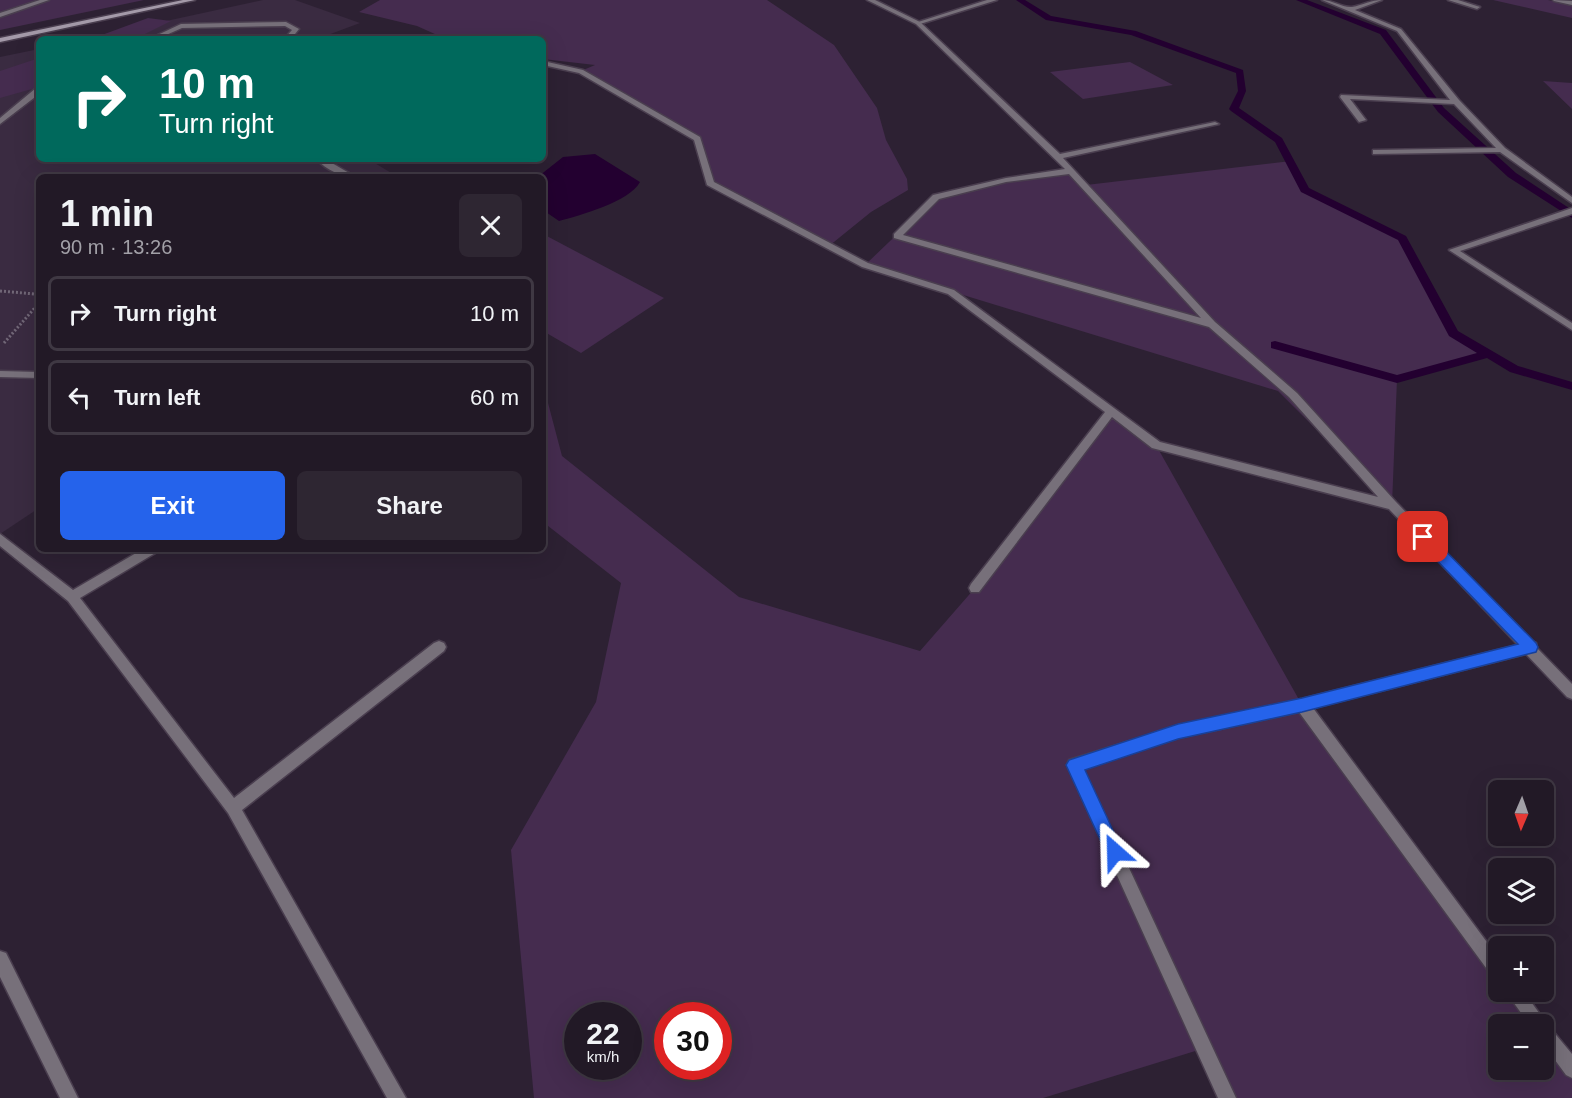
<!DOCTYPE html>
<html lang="en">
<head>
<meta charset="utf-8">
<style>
  body { margin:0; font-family:Arial,sans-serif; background:#2e2632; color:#f1f3f6; height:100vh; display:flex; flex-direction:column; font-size:22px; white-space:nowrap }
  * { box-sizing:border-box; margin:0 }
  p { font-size:20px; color:#a2a0a7 }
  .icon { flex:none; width:33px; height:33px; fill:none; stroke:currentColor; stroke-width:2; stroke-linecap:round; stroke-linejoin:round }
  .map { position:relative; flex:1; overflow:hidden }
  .panel { position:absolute; left:36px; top:174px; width:510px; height:378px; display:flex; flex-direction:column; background:#221926; border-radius:9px; box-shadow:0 6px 24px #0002,0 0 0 2px #3f3843 }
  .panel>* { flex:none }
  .hud { position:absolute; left:36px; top:36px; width:510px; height:126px; border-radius:9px; box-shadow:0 6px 24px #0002,0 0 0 2px #3f3843; background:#00695c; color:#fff; overflow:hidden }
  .needle { width:39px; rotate:182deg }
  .controls { position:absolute; left:1488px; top:780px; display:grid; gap:12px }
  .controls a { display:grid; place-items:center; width:66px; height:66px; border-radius:9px; background:#221926; box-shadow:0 6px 24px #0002,0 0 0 2px #3f3843; font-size:30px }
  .speed { position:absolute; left:564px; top:1002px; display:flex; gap:12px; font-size:30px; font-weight:700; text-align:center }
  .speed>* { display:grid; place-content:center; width:78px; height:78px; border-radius:50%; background:#221926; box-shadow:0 6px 24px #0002,0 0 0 2px #3f3843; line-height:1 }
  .speed small { font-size:15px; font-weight:400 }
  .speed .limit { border:9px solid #d22; background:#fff; color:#111 }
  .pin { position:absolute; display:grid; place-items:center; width:51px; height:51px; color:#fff; margin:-26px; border-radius:12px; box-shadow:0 3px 9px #0006 }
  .me { position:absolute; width:66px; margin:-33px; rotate:335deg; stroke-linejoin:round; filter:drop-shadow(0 0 4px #0008) }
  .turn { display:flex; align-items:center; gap:21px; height:126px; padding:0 24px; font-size:27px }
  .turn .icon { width:78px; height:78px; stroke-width:2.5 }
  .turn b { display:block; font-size:42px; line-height:51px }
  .round { display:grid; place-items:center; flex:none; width:63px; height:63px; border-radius:9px; background:#2e2632 }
  .head { display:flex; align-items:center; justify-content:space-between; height:102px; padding:0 24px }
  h1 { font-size:36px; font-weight:700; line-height:45px }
  .primary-button { display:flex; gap:12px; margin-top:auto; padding:12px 24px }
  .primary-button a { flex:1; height:69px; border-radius:9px; background:#2563eb; color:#fff; font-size:24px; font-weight:700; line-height:69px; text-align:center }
  .primary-button a+a { background:#2e2632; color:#f1f3f6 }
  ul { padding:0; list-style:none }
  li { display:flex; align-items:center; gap:18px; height:75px; margin:0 12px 9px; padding:0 12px; border:3px solid #3f3843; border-radius:9px }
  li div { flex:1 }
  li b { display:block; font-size:22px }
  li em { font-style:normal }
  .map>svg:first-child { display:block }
  .built { fill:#3a2b41 }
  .green { fill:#452c4f; fill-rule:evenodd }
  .water { fill:#230030 }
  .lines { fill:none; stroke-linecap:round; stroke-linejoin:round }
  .stream { fill:#230030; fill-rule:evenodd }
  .lane-casing { stroke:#4a3e4f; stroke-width:3 }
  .street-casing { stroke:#4a3e4f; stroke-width:3 }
  .secondary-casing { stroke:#4a3e4f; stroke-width:3 }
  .path { stroke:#716777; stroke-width:3; stroke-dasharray:2 2; stroke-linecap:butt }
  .lane { fill:#77707a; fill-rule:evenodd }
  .street { fill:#77707a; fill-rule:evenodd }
  .secondary { fill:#a49aa9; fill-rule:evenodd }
  .route { fill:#2563eb; stroke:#184099; stroke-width:1.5 }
</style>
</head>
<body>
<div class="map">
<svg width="1572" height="1098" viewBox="0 0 1572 1098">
  <rect width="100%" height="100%" fill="#2d2133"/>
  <path class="built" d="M263 0H295L360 23 317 39H83Z
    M39 49V159H368L398 177H39V508L0 534V57Z"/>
  <path class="green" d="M0 0H144L0 30Z
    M380 0H767L834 45 877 108 886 140 907 179 908 190 871 212 829 246 710 183 697 139 581 71 595 65 543 59V39H446L417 26 359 12Z
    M1493 0H1548L1572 5V18Z
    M148 18 171 21 135 39H91Z
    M39 58V87L0 98V71Z
    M1130 62 1173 85 1083 99 1050 72Z
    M1543 81 1572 83V109Z
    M1291 161 1305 190 1402 238 1453 333 1488 354 1397 379 1392 505 1278 391 865 265 936 197 1006 180 1071 171 1086 185Z
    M543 234 664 298 581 353 543 331Z
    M543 384 562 456 739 597 920 651 975 588 1111 411 1156 445 1302 705 1498 970V992H1514L1539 1024H1498V1070H1544V1031L1572 1069V1098H1227L1205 1048 1043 1098H534L511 850 596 702 621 583 543 522ZM578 1016H628V1066H578ZM668 1016H718V1066H668Z"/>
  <path class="water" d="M595 154 640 182C629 202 581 215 559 221L543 210V177L539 176 563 157Z"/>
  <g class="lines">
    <path class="stream" d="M1016 0H1025L1051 16 1136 31 1243 70 1246 91 1239 108 1282 138 1309 188 1406 236 1458 331 1518 366 1572 382V390L1510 372 1487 358 1397 383 1271 348V342L1275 341 1397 375 1477 353 1449 336 1398 240 1301 192 1275 142 1231 111 1229 109 1238 91 1236 73 1131 35 1046 20Z
      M1296 0H1307L1386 30 1444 108 1516 173 1572 210V218L1508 177 1438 112 1380 34Z"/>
    <defs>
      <path id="lane" d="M40 0H49L0 17V13Z
        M987 0H997L920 24 915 23Z
        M1553 0 1572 1V5L1554 1Z
        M286 22 299 29 291 39H284L292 30 285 26 182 28 157 39H149L181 24Z
        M36 88H39V94L0 124V118Z
        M317 159H325L356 177C343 177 325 170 317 159Z
        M0 371 39 372V378L0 377Z"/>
      <path id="street" d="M867 0H875L920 22 1060 154 1215 122 1219 124 1063 158 1215 322 1297 393 1396 502 1531 641 1536 643 1537 648 1572 684V699L1567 697 1526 654 1313 708 1498 957V978L1492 976 1299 712 1178 738 1083 769 1236 1098H1218L1067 765 1069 760 1178 726 1302 699 1518 645 1389 509 1152 448 1112 417 979 592H971L969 588 971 584 1105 412 948 294 862 267 707 185 694 140 579 73 543 65V61L583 70 700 137 714 182 868 263 954 290 1160 442 1378 497 1289 397 1209 327 894 238V234L933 195 1006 178 1065 169 916 24ZM1069 174 1201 318 903 235 939 199 1006 182Z
        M1322 0C1332 0 1343 8 1352 7 1363 5 1371 0 1382 0L1355 10 1401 29 1459 100 1505 148 1572 197V203L1500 152 1373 154V150H1376L1496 148 1454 104 1350 99 1366 120 1359 122 1340 97 1341 95 1450 100 1397 31Z
        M1448 0H1458L1480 7 1477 9Z
        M1572 208V214L1460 251 1572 323V330L1449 250Z
        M0 534 73 590 143 549H159L157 552 80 598 234 798 434 643 439 641 444 643 446 647 444 651 242 810 406 1098H387L228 813 68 601 0 546Z
        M0 951 6 953 78 1098H60L0 977Z
        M1506 992H1524L1547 1024 1572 1054V1078L1566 1075 1544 1045V1024H1529Z"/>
      <path id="secondary" d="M183 0H195L0 42V38Z"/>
    </defs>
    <use href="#lane" class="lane-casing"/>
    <use href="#street" class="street-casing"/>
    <use href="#secondary" class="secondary-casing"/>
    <path class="path" d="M0 291 35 294 39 297
      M4 343 39 303"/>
    <use href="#lane" class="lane"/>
    <use href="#street" class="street"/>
    <use href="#secondary" class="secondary"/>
  </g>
  <path class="route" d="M1423 532 1428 533 1536 643 1538 647 1536 652 1302 712 1178 739 1085 770 1123 852 1121 859 1115 861 1109 859 1066 765 1069 760 1178 724 1302 698 1518 644 1418 541 1416 537Z"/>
</svg>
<div class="controls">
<a><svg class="needle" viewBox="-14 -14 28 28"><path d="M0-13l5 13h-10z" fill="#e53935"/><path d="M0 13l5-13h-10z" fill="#a2a0a7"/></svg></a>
<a><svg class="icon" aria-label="layers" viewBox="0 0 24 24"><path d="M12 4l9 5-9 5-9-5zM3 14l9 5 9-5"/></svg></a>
<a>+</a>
<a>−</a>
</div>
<div class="speed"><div>22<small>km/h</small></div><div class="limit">30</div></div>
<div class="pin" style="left:1423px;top:537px;background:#d93025"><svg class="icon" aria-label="arrive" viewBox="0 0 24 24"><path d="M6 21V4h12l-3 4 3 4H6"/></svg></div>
<svg class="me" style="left:1115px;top:852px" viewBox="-20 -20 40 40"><path d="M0-17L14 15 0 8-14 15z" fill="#2563eb" stroke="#fff" stroke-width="4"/></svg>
<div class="hud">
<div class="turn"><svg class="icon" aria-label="right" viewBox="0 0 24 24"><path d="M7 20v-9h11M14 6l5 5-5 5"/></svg><div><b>10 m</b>Turn right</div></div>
</div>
<section class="panel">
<div class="head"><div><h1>1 min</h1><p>90 m · 13:26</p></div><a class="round"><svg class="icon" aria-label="close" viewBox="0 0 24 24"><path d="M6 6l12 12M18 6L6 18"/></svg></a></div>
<ul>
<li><svg class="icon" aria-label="right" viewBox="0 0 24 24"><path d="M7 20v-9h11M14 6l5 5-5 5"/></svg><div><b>Turn right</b></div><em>10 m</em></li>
<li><svg class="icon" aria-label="left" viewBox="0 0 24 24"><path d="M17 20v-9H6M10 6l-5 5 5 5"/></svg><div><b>Turn left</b></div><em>60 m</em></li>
</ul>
<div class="primary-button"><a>Exit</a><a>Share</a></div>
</section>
</div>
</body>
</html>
